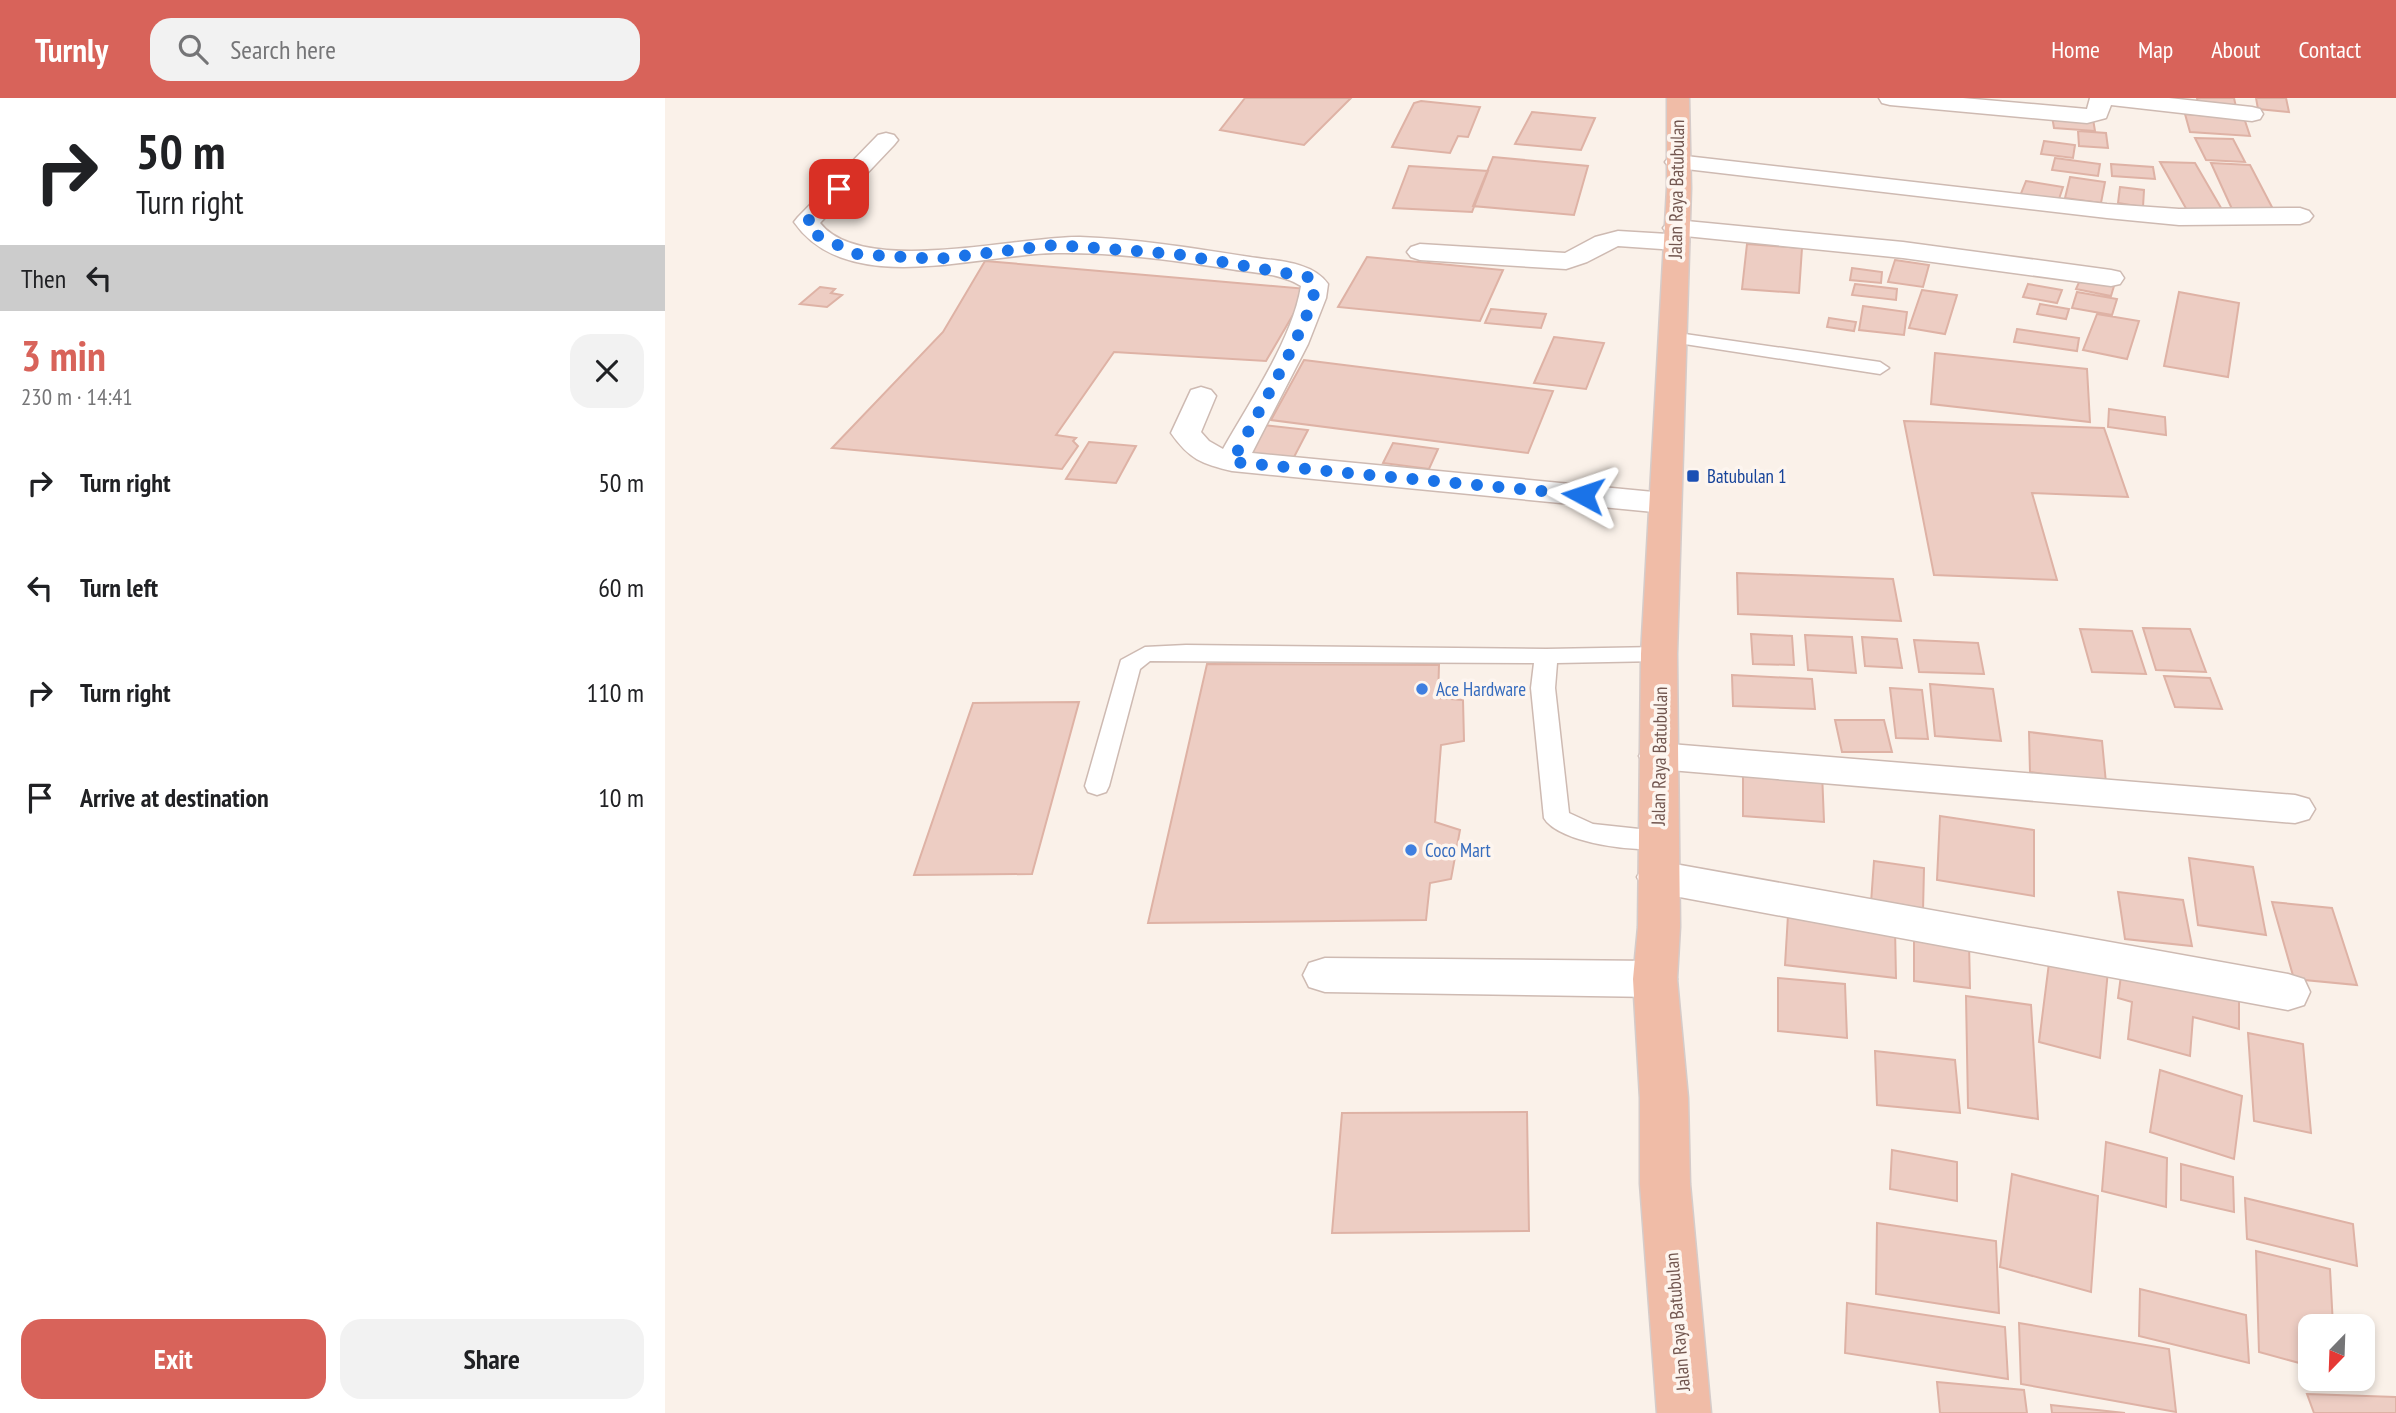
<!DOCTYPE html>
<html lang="en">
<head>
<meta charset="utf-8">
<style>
  body { margin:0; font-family:"PT Sans Narrow",sans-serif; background:#f2f2f2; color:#202124; height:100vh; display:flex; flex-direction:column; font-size:26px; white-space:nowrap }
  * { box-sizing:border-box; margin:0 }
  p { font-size:23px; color:#757577 }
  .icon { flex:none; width:38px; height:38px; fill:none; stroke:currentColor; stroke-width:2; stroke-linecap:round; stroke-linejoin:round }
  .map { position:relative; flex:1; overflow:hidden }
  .panel { display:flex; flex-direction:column; background:#fff; width:665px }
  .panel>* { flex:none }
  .guide { background:#fff; color:#202124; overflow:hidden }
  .needle { width:46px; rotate:203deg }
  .controls { position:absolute; left:1633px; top:1216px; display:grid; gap:14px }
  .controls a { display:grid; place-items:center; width:77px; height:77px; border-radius:14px; background:#fff; box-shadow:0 4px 10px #0003; font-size:35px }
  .pin { position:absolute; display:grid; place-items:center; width:60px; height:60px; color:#fff; margin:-30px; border-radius:14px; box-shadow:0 4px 10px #0006 }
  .me { position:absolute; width:77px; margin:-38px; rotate:275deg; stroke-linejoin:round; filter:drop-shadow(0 0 5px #0008) }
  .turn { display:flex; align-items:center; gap:24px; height:147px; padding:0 21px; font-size:32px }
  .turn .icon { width:91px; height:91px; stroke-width:2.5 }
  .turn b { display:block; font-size:49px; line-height:60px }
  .then { display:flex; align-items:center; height:66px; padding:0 21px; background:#0003; gap:14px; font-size:26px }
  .round { display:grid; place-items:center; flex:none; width:74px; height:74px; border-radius:21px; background:#f2f2f2 }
  .overview { display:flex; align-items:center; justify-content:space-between; height:119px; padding:0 21px }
  h1 { font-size:42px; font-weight:700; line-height:52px; color:#d8635a }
  .primary-button { display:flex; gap:14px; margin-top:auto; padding:14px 21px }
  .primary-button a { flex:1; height:80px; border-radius:21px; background:#d8635a; color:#fff; font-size:28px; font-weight:700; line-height:80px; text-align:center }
  .primary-button a+a { background:#f2f2f2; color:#202124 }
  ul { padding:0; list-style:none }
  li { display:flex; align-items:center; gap:21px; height:105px; padding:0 21px }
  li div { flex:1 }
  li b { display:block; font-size:26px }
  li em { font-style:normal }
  header { display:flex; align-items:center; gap:42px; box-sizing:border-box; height:98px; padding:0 35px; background:#d8635a; color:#fff }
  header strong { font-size:33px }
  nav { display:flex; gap:38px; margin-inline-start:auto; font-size:24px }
  .search { width:490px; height:63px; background:#f2f2f2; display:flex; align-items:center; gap:18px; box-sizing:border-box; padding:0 24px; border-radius:21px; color:#757577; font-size:26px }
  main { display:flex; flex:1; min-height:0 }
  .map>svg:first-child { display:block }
  .building { fill:#edcdc3; stroke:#deb2a5; stroke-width:2 }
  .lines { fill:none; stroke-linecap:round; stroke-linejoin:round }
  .service-casing { stroke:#cebab2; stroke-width:3 }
  .minor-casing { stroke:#cebab2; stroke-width:3 }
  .trunk-casing { stroke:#d5ccca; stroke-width:3 }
  .service { fill:#fff; fill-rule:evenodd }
  .minor { fill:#fff; fill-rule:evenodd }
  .trunk { fill:#f0bca7; fill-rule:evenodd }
  .route { stroke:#1a73e8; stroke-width:12; stroke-dasharray:0 21.6 }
  .transit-dot { fill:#1a4fb4; stroke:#fdf5ef; stroke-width:2.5 }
  .shop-dot { fill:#3f7fe0; stroke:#fdf5ef; stroke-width:2.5 }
  .labels { text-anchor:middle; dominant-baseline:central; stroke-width:7; stroke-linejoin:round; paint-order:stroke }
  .street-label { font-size:19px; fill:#72564f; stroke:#fdf5ef }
  .transit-label { font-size:19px; fill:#164399; stroke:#fdf5ef; text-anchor:start }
  .shop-label { font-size:19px; fill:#366cbe; stroke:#fdf5ef; text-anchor:start }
</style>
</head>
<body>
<header>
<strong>Turnly</strong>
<div class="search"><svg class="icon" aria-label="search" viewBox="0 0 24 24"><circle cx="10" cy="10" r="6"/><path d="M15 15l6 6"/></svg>Search here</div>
<nav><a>Home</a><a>Map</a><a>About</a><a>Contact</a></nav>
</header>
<main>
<section class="panel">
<div class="guide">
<div class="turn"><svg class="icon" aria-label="right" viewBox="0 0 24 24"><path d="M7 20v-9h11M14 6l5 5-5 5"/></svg><div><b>50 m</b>Turn right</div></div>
<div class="then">Then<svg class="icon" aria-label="left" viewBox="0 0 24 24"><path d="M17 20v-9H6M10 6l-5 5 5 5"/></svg></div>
</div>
<div class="overview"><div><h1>3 min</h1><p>230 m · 14:41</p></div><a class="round"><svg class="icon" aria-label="close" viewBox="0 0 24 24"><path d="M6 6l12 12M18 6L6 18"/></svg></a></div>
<ul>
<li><svg class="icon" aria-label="right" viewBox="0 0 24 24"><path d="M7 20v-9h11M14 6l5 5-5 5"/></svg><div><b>Turn right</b></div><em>50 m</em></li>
<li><svg class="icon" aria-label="left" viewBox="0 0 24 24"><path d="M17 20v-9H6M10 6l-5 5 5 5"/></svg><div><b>Turn left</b></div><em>60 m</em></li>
<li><svg class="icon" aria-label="right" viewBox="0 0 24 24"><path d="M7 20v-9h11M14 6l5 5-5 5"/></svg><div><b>Turn right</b></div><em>110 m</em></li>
<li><svg class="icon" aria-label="arrive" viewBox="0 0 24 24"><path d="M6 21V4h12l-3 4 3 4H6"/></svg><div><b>Arrive at destination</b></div><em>10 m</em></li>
</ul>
<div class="primary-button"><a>Exit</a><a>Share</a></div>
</section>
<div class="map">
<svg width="1731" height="1315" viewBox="0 0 1731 1315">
  <rect width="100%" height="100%" fill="#faf1e9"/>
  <path class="building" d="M580 0H686L639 47 555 32Z
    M1532 0H1569L1571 9 1533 6Z
    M1591 0H1621L1624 14 1593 11Z
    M756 3 815 9 803 39 793 38 785 55 727 49 749 5Z
    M867 14 930 20 916 52 850 46Z
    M1520 16 1579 20 1585 38 1525 34Z
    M1387 18 1428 21 1430 33 1389 30Z
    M1413 33 1441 35 1443 50 1414 48Z
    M1530 40 1568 41 1580 64 1541 62Z
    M1379 43 1410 47 1408 60 1376 56Z
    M828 59 923 68 909 117 808 108Z
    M1390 60 1435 66 1433 78 1387 72Z
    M1495 64 1530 65 1559 115 1523 114Z
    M1546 65 1585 67 1609 113 1567 111Z
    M1446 66 1488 69 1490 81 1447 78Z
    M744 68 823 73 807 114 728 110Z
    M1405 79 1440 84 1436 105 1400 100Z
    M1361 83 1398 89 1393 104 1355 98Z
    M1455 89 1479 92 1478 109 1453 105Z
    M1082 146 1137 150 1134 195 1077 191Z
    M702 159 838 172 815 223 673 209Z
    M1230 162 1264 167 1258 189 1223 184Z
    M320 163 643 191 601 263 449 254 391 337 411 340 408 343 413 348 397 371 167 350 278 234Z
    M1187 170 1217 174 1216 185 1185 182Z
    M1415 182 1449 188 1446 198 1411 191Z
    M1190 186 1232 191 1231 202 1187 197Z
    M1363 186 1397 192 1392 205 1358 199Z
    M155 189 170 191 166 195 177 197 162 209 135 206Z
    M1257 192 1292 197 1280 236 1244 230Z
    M1412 194 1452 201 1447 217 1407 210Z
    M1514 194 1574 205 1563 279 1499 268Z
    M1375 206 1404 211 1401 221 1372 216Z
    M1198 208 1242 214 1239 237 1194 232Z
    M826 211 881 216 876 230 820 225Z
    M1432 216 1474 223 1462 261 1418 252Z
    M1164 220 1191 224 1189 233 1162 229Z
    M1352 231 1414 240 1412 253 1349 244Z
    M889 239 939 245 921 291 869 285Z
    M1270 255 1422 271 1425 324 1266 306Z
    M639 262 888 293 863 355 606 322Z
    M1444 311 1500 319 1501 337 1443 329Z
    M1239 323 1439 330 1463 399 1367 395 1392 482 1269 477Z
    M599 327 643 332 628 361 582 356Z
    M424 344 471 348 451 385 401 381Z
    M728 345 773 351 764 371 718 365Z
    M1072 475 1228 481 1236 523 1073 516Z
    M1478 530 1525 531 1541 574 1491 572Z
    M1415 531 1467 533 1481 576 1427 574Z
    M1086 536 1127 538 1129 567 1088 566Z
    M1140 537 1187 539 1191 575 1143 572Z
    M1197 539 1232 541 1237 570 1200 568Z
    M1249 542 1313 545 1319 576 1254 574Z
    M542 566 774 567 773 600 798 602 799 643 776 647 770 724 795 732 786 781 765 785 761 822 483 825Z
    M1067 577 1147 581 1150 611 1068 608Z
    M1499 578 1545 580 1557 611 1510 609Z
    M1265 586 1328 591 1336 643 1270 638Z
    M1225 590 1257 592 1263 641 1231 640Z
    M414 604 367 776 249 777 308 605Z
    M1170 622H1219L1227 654H1177Z
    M1364 634 1437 643 1441 685 1365 674Z
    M1078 668 1157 674 1159 724 1078 718Z
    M1275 718 1369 732V798L1272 782Z
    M1524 760 1588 769 1601 837 1533 827Z
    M1209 763 1259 770 1258 813 1206 805Z
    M1453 794 1518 802 1527 848 1460 841Z
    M1607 804 1667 810 1692 887 1629 881Z
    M1123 817 1230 830 1231 880 1120 867Z
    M1249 838 1304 845 1305 890 1249 883Z
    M1385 857 1443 872 1435 960 1374 944Z
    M1457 870 1574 900V931L1528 919 1525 958 1463 941 1467 904 1453 900Z
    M1113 880 1180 886 1182 940 1113 933Z
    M1301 898 1366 907 1373 1021 1303 1010Z
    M1583 935 1638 946 1646 1035 1589 1023Z
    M1210 953 1290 962 1295 1015 1212 1007Z
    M1495 972 1577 998 1569 1061 1485 1034Z
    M862 1014 864 1133 667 1135 677 1015Z
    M1441 1044 1502 1060 1501 1109 1437 1093Z
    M1227 1052 1292 1064V1103L1225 1091Z
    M1516 1066 1568 1079 1569 1114 1516 1102Z
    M1347 1076 1433 1098 1426 1194 1335 1169Z
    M1580 1100 1688 1126 1692 1168 1582 1141Z
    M1212 1125 1331 1143 1334 1215 1211 1196Z
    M1591 1153 1665 1171 1668 1228H1645V1268L1594 1254Z
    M1475 1191 1581 1217 1584 1265 1474 1238Z
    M1182 1205 1340 1229 1343 1281 1180 1255Z
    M1354 1225 1504 1251 1511 1314 1356 1286Z
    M1272 1284 1359 1292 1362 1315H1275Z
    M1642 1296 1731 1299V1315H1649Z
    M1386 1307 1460 1315H1387Z"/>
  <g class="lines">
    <defs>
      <path id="service" d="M1006 234 1215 264 1224 270 1215 276 1000 243 997 239Z
        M521 547 881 551 994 549 1002 551 1005 556 1002 561 994 563 892 565 890 590 904 715 928 726 993 733 1002 735 1006 742 1002 749C976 756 893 745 879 720L866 590 869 565 485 563 475 571 444 688 441 694 432 697 423 694 420 688 456 562 480 549Z"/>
      <path id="minor" d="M1214 0H1298L1422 11 1425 0H1504L1587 9 1595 11 1598 16 1595 21 1587 23 1446 7 1441 20 1422 25 1225 7 1217 5Z
        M221 35 229 37 233 42 229 47 155 125C197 179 353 138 415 139 472 141 528 150 585 159 610 163 647 163 663 186L661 200 643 246 587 355 999 395 1010 398 1015 405 1010 412 999 415 567 373C537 366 524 361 506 335L526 292 536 289 546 292 551 298 536 334 544 343 558 351C584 305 628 240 636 188 616 175 588 175 565 171 507 162 449 154 390 155 314 156 182 201 129 124L133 119 213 37Z
        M1012 57 1442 106 1514 111 1635 110 1644 113 1648 118 1644 123 1635 126 1514 127 1442 120 1004 69 1000 64 1004 59Z
        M1011 122 1238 144 1446 172 1455 174 1459 180 1455 186 1446 188 1238 160 1020 138 1024 144 1020 149 1011 152 953 148 922 164 901 171 755 162 746 159 742 154 746 149 755 146 900 155 930 139 953 133 1003 136 998 130 1002 125Z
        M993 645 1630 697 1644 701 1650 711 1644 721 1630 725 993 671 979 667 974 658 979 649Z
        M993 763 1623 876 1639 881 1645 894 1639 907 1623 912 993 795 978 790 972 779 978 768Z
        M660 860 990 863 1006 869 1012 881 1006 893 990 899 660 894 644 889 638 877 644 865Z"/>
      <path id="trunk" d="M1002 0H1024L1026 90 1012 556 1015 829 1012 881 1023 1000 1025 1086 1046 1315H992L975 1086V1000L968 881 973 829 976 556 1002 90Z"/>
    </defs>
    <use href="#service" class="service-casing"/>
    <use href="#minor" class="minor-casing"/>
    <use href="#trunk" class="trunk-casing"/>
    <use href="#service" class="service"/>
    <use href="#minor" class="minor"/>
    <use href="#trunk" class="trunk"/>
  </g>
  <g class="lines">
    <path class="route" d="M174 91 142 124 147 135 192 156 271 161 391 147 511 156 643 179 650 186C652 214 583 332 567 364L918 397"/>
  </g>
  <rect class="transit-dot" x="1021" y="371" width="14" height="14" rx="3.5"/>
  <g class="shop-dot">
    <circle cx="757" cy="591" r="7"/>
    <circle cx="746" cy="752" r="7"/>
  </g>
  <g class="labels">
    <g class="street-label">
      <text transform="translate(1011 91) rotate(-89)">Jalan Raya Batubulan</text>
      <text transform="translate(994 658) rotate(-89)">Jalan Raya Batubulan</text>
      <text transform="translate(1012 1224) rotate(-95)">Jalan Raya Batubulan</text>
    </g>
    <g class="transit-label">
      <text x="1042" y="378">Batubulan 1</text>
    </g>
    <g class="shop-label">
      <text x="771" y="591">Ace Hardware</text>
      <text x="760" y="752">Coco Mart</text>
    </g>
  </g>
</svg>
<div class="controls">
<a><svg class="needle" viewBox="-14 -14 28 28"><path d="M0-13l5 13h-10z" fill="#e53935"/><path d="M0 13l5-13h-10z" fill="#757577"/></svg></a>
</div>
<div class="pin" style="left:174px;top:91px;background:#d93025"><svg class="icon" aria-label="arrive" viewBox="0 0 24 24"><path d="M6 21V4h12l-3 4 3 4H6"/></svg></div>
<svg class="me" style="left:918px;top:397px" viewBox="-20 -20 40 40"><path d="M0-17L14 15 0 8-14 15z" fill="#1a73e8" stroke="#fff" stroke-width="4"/></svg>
</div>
</main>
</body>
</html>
